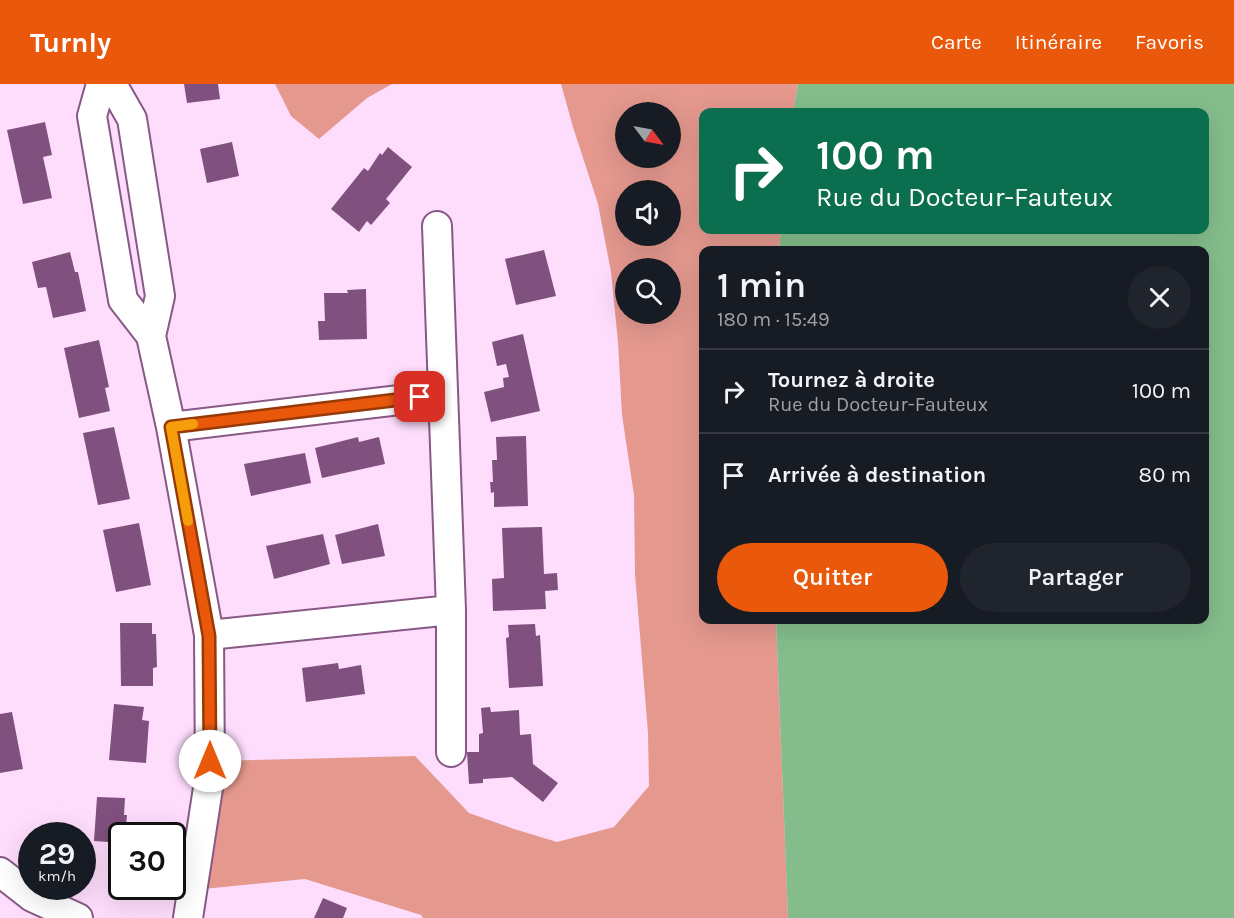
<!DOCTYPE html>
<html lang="fr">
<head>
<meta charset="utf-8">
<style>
  body { margin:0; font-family:Karla,sans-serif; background:#20242c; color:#f1f3f6; height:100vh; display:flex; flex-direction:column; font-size:22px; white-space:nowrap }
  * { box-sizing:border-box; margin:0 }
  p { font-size:20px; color:#9ea1a6 }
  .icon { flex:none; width:33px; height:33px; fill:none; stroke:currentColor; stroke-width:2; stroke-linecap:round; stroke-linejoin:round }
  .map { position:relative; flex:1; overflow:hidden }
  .sheet { position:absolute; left:699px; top:162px; width:510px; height:378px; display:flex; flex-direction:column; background:#171b24; border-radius:12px; box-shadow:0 6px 24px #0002 }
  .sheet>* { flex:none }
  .banner { position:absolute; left:699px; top:24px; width:510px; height:126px; border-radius:12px; box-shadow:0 6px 24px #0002; background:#0b6e4f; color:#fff; overflow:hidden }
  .needle { width:39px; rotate:122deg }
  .controls { position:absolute; left:615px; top:18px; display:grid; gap:12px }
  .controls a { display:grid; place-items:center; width:66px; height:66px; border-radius:50%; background:#171b24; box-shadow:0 6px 24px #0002; font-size:30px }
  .speed { position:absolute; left:18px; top:738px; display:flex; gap:12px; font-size:30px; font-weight:700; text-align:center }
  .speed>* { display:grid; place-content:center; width:78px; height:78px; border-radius:50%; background:#171b24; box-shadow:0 6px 24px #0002; line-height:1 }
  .speed small { font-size:15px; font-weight:400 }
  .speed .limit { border:3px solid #111; border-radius:9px; background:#fff; color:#111 }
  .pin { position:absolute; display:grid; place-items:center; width:51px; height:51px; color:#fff; margin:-26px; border-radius:12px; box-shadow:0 3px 9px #0006 }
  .me { position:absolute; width:66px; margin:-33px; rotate:0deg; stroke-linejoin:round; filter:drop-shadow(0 0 4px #0008) }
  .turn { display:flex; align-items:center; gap:21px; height:126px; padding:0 18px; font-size:27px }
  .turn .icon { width:78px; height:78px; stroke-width:2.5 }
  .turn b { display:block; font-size:42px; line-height:51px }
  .round { display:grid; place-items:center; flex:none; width:63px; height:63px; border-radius:32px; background:#20242c }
  .headline { display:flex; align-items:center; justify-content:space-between; height:102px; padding:0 18px }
  h1 { font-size:36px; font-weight:600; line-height:45px }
  .cta { display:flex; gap:12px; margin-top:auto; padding:12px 18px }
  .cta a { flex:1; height:69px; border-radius:36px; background:#ea580c; color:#fff; font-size:24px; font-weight:600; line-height:69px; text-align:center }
  .cta a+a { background:#20242c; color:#f1f3f6 }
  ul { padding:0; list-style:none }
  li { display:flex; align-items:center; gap:18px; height:84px; padding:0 18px; border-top:2px solid #363941 }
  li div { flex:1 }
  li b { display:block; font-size:22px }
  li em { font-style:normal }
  header { display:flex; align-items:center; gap:36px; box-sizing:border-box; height:84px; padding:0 30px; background:#ea580c; color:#fff }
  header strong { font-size:28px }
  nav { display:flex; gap:33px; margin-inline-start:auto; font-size:21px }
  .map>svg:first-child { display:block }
  .forest { fill:#e4988e; fill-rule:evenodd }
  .water { fill:#84bd8b }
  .building { fill:#80507e }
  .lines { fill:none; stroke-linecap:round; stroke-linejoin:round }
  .minor-casing { stroke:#885887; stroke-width:32 }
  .minor { stroke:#fff; stroke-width:28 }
  .route-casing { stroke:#983908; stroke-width:15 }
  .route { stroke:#ea580c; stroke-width:10 }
  .slow { stroke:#f59e0b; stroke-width:10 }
</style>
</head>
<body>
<header>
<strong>Turnly</strong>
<nav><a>Carte</a><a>Itinéraire</a><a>Favoris</a></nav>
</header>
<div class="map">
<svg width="1234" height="834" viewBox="0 0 1234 834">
  <rect width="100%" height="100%" fill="#feddfc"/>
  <path class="forest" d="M275 0H392L367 14 319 55 291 32Z
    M561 0H798L793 28H704V146H781L779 166H704V536H776L788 834H423L421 831 305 795 203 805 210 677 415 672 469 729 514 745 557 758 614 743 649 702 648 649 635 490 634 411 622 331 618 258 611 188 598 120 573 43ZM626 28H670V74H626ZM626 106H670V152H626ZM626 184H670V230H626Z"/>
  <path class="water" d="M798 0H1234V834H788L776 536H1204V166H779L781 146H1204V28H793Z"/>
  <path class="building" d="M184 0H218L220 15 187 19Z
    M45 38 52 71 43 73 52 114 23 120 7 46Z
    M232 58 239 92 207 99 200 65Z
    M388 63 412 83 386 115 390 119 371 141 367 137 359 148 331 125 364 84 368 87 380 69 382 71Z
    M544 166 556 212 516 221 505 175Z
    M70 168 75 188H78L86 227 53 234 46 203 38 204 32 178Z
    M366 205 367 255 319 256 318 237H325L324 209H348L347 206Z
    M523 250 540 327 491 338 484 308 504 303 503 294 509 293 506 280 497 282 492 258Z
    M99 256 109 303 105 304 110 327 79 334 64 264Z
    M114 343 130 415 98 421 83 349Z
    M526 352 528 422 494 423V408L491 409 490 398H493L492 376H497L496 353Z
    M358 353 359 358 379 353 385 380 322 394 315 364Z
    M305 369 311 399 251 412 244 380Z
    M139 439 151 501 116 508 103 446Z
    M378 440 385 472 342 480 335 451Z
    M542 443 544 490 557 489 558 506 545 507 546 525 493 527 492 495 504 494 502 444Z
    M323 450 330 480 274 495 266 462Z
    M120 539H152V550H156L157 583 153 584V602H121Z
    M535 540 536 552 540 551 543 602 509 604 506 554 509 553 508 541Z
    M338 579 339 585 361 581 365 610 306 618 302 584Z
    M114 620 144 623 142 636 149 637 146 679 109 676Z
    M490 623 491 628 519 626 520 651 531 650 533 680 558 699 543 718 512 693 483 695V699L469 700 467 668H479V650L483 649 481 624Z
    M12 628 23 685 0 689V630Z
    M97 713 125 714 124 731H127L126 742H123L122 759 94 757Z
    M323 814 347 824 343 834H314Z"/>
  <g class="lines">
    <defs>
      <path id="minor" d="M101 0 92 32 123 216 151 252
        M112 0 132 35 160 212 151 252 171 343 209 551 210 691 188 834
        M437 142 451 526V668
        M171 343 442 311
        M209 551 451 526
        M0 788 32 813 78 834"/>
    </defs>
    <use href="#minor" class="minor-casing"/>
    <use href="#minor" class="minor"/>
  </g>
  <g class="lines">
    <defs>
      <path id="route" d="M210 677 209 552 171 343 420 313"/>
    </defs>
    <use href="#route" class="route-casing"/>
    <use href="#route" class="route"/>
    <path class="slow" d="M188 437 171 343 193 340"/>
  </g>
</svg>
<div class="controls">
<a><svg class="needle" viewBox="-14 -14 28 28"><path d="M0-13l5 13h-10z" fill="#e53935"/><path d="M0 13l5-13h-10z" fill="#9ea1a6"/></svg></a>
<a><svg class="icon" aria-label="sound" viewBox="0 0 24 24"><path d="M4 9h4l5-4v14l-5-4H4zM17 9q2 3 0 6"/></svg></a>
<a><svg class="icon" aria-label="search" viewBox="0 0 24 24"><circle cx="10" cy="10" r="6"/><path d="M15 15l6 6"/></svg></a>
</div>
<div class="speed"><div>29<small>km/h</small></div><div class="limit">30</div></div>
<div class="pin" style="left:420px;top:313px;background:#d93025"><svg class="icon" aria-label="arrive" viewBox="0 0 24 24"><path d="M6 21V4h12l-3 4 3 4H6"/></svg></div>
<svg class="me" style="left:210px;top:677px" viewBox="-20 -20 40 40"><circle r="19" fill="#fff"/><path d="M0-13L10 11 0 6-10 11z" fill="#ea580c"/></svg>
<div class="banner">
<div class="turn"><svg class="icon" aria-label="right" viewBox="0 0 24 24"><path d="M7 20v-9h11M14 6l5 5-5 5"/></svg><div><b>100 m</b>Rue du Docteur-Fauteux</div></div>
</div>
<section class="sheet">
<div class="headline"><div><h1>1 min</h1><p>180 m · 15:49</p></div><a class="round"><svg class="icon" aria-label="close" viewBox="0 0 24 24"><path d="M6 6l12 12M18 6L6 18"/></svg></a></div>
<ul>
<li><svg class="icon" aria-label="right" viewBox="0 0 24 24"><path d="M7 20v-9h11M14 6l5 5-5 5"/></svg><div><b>Tournez à droite</b><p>Rue du Docteur-Fauteux</p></div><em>100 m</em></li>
<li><svg class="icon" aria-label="arrive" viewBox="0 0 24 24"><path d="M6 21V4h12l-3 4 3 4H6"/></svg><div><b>Arrivée à destination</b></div><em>80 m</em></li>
</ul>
<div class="cta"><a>Quitter</a><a>Partager</a></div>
</section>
</div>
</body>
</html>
